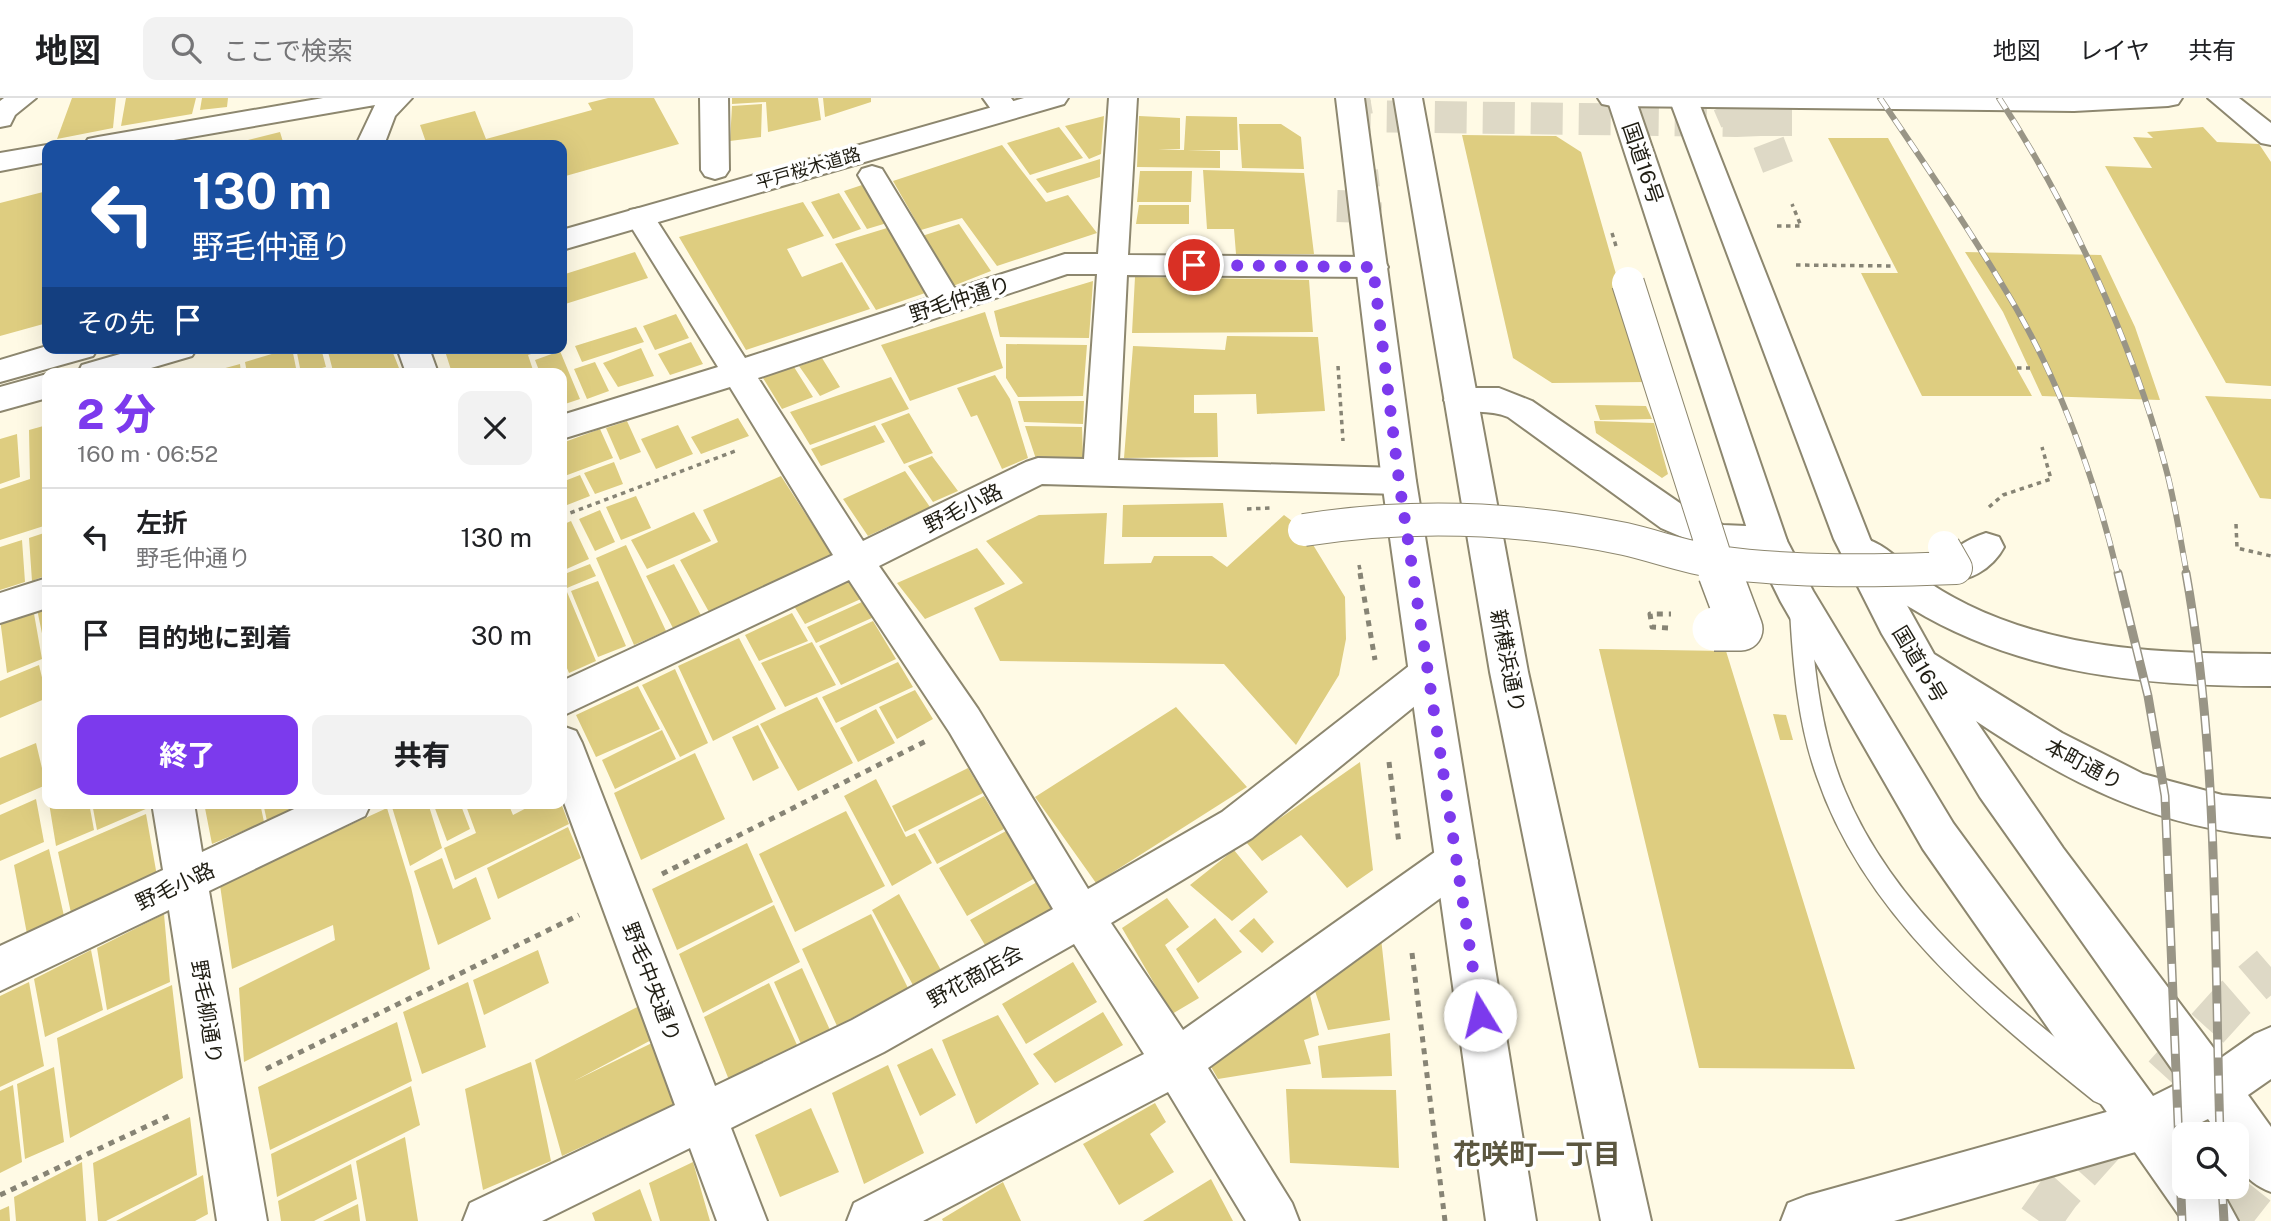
<!DOCTYPE html>
<html lang="ja">
<head>
<meta charset="utf-8">
<style>
  body { margin:0; font-family:"Public Sans","Noto Sans JP",sans-serif; background:#f2f2f2; color:#202124; height:100vh; display:flex; flex-direction:column; font-size:26px; white-space:nowrap }
  * { box-sizing:border-box; margin:0 }
  p { font-size:23px; color:#757577 }
  .icon { flex:none; width:38px; height:38px; fill:none; stroke:currentColor; stroke-width:2; stroke-linecap:round; stroke-linejoin:round }
  .map { position:relative; flex:1; overflow:hidden }
  .drawer { position:absolute; left:42px; top:270px; width:525px; height:441px; display:flex; flex-direction:column; background:#fff; border-radius:14px; box-shadow:0 7px 28px #0002 }
  .drawer>* { flex:none }
  .hud { position:absolute; left:42px; top:42px; width:525px; height:214px; border-radius:14px; box-shadow:0 7px 28px #0002; background:#1a4fa0; color:#fff; overflow:hidden }
  .buttons { position:absolute; left:2172px; top:1024px; display:grid; gap:14px }
  .buttons a { display:grid; place-items:center; width:77px; height:77px; border-radius:14px; background:#fff; box-shadow:0 7px 28px #0002; font-size:35px }
  .pin { position:absolute; display:grid; place-items:center; width:60px; height:60px; color:#fff; margin:-30px; border:4px solid #fff; border-radius:50%; box-shadow:0 2px 7px #0007 }
  .me { position:absolute; width:77px; margin:-38px; rotate:351deg; stroke-linejoin:round; filter:drop-shadow(0 0 5px #0008) }
  .turn { display:flex; align-items:center; gap:24px; height:147px; padding:0 35px; font-size:32px }
  .turn .icon { width:91px; height:91px; stroke-width:2.5 }
  .turn b { display:block; font-size:49px; line-height:60px }
  .then { display:flex; align-items:center; height:66px; padding:0 35px; background:#0003; gap:14px; font-size:26px }
  .round { display:grid; place-items:center; flex:none; width:74px; height:74px; border-radius:14px; background:#f2f2f2 }
  .headline { display:flex; align-items:center; justify-content:space-between; height:119px; padding:0 35px }
  h1 { font-size:42px; font-weight:800; line-height:52px; color:#7c3aed }
  .primary-button { display:flex; gap:14px; margin-top:auto; padding:14px 35px }
  .primary-button a { flex:1; height:80px; border-radius:14px; background:#7c3aed; color:#fff; font-size:28px; font-weight:800; line-height:80px; text-align:center }
  .primary-button a+a { background:#f2f2f2; color:#202124 }
  ul { padding:0; list-style:none }
  li { display:flex; align-items:center; gap:21px; height:98px; padding:0 35px; border-top:2px solid #e0e0e0 }
  li div { flex:1 }
  li b { display:block; font-size:26px }
  li em { font-style:normal }
  header { display:flex; align-items:center; gap:42px; box-sizing:border-box; height:98px; padding:0 35px; background:#fff; border-bottom:2px solid #e0e0e0 }
  header strong { font-size:33px }
  nav { display:flex; gap:38px; margin-inline-start:auto; font-size:24px }
  .search { width:490px; height:63px; background:#f2f2f2; display:flex; align-items:center; gap:18px; box-sizing:border-box; padding:0 24px; border-radius:14px; color:#757577; font-size:26px }
  .map>svg:first-child { display:block }
  .building { fill:#decd80 }
  .lines { fill:none; stroke-linecap:round; stroke-linejoin:round }
  .street-tunnel { stroke:#ded9c6; stroke-width:32; stroke-dasharray:32 16; stroke-linecap:butt }
  .highway-tunnel { stroke:#ded9c6; stroke-width:43; stroke-dasharray:43 21; stroke-linecap:butt }
  .lane-casing { stroke:#8d876f; stroke-width:3 }
  .street-casing { stroke:#8d876f; stroke-width:4 }
  .secondary-casing { stroke:#8d876f; stroke-width:4 }
  .highway-casing { stroke:#8d876f; stroke-width:4 }
  .path-far1 { stroke:#878475; stroke-width:3.5; stroke-dasharray:4.5 4.5; stroke-linecap:butt }
  .path { stroke:#878475; stroke-width:5; stroke-dasharray:6 6; stroke-linecap:butt }
  .lane { fill:#fff; fill-rule:evenodd }
  .street { fill:#fff; fill-rule:evenodd }
  .secondary { fill:#fff; fill-rule:evenodd }
  .highway { fill:#fff; fill-rule:evenodd }
  .rail-far1-casing { stroke:#999586; stroke-width:6 }
  .rail-casing { stroke:#999586; stroke-width:9 }
  .rail-far1 { stroke:#fff; stroke-width:4.5; stroke-dasharray:13; stroke-linecap:butt }
  .rail { stroke:#fff; stroke-width:6; stroke-dasharray:18; stroke-linecap:butt }
  .street-bridge-far1-casing { stroke:#8d876f; stroke-width:34; stroke-linecap:butt }
  .street-bridge-casing { stroke:#8d876f; stroke-width:46; stroke-linecap:butt }
  .path-bridge { stroke:#878475; stroke-width:3.5; stroke-dasharray:4.5 4.5; stroke-linecap:butt }
  .street-bridge-far1 { stroke:#fff; stroke-width:32 }
  .street-bridge { stroke:#fff; stroke-width:43 }
  .route { stroke:#7c3aed; stroke-width:12; stroke-dasharray:0 21.6 }
  .labels { text-anchor:middle; dominant-baseline:central; stroke-width:7; stroke-linejoin:round; paint-order:stroke }
  .far-street-label { font-size:18px; fill:#201e14; stroke:#fff }
  .street-label { font-size:21px; fill:#201e14; stroke:#fff }
  .near-neighbourhood-label { font-size:28px; font-weight:bold; fill:#5c5740; stroke:#fff }
</style>
</head>
<body>
<header>
<strong>地図</strong>
<div class="search"><svg class="icon" aria-label="search" viewBox="0 0 24 24"><circle cx="10" cy="10" r="6"/><path d="M15 15l6 6"/></svg>ここで検索</div>
<nav><a>地図</a><a>レイヤ</a><a>共有</a></nav>
</header>
<div class="map">
<svg width="2271" height="1123" viewBox="0 0 2271 1123">
  <rect width="100%" height="100%" fill="#fffae5"/>
  <path class="building" d="M72 0H116L113 30 57 41Z
    M126 0H196L192 16 121 28Z
    M202 0H228L227 9 200 12Z
    M608 0H654L679 46 562 79V47H427L420 27 475 13 486 41 592 12 588 5Z
    M732 0H818L821 22 768 34 766 4 732 6Z
    M823 0H871V4L825 19Z
    M762 6 761 39 730 43 732 8Z
    M1104 18 1101 56 1089 61 1065 28Z
    M1139 18 1180 20V51L1158 52H1184L1186 18 1237 19 1238 52H1187L1220 53V70L1137 69Z
    M1239 26H1281L1301 39 1304 71 1242 70Z
    M1059 29 1083 60 1030 77 1007 45Z
    M2203 29 2217 44 2259 46 2271 64V288L2226 285 2105 68 2152 70 2133 39 2153 40 2147 34Z
    M280 34 284 47H232V46Z
    M1462 37 1556 38 1581 54 1647 284 1552 285 1513 260Z
    M1828 40H1888L2032 298H1922L1861 175H1898Z
    M1002 47 1046 104 1068 97 1097 135 997 168 962 120 921 132 893 83Z
    M1100 61V79L1047 95 1036 81Z
    M1203 72 1304 75 1314 156H1236L1234 131H1207Z
    M1140 73H1192L1191 104H1137Z
    M865 86 887 125 867 131 844 93Z
    M47 93V225L0 238V105Z
    M839 95 861 131 833 141 811 104Z
    M803 104 824 138 787 151 802 179 842 164 870 211 746 252 679 139Z
    M1139 107H1189V126H1136Z
    M959 126 991 173 953 188 922 138Z
    M887 130 928 194 876 212 835 146Z
    M635 154 648 180 562 207V177Z
    M1965 154 2101 157 2135 229 2160 302 2042 298 2003 214Z
    M1135 179 1309 182 1313 234 1132 235Z
    M1093 183 1089 240 1000 239 994 213Z
    M985 214 1003 270 910 303 881 247Z
    M676 216 689 240 655 252 643 228Z
    M636 229 644 244 582 264 575 248Z
    M1227 238 1318 239 1325 313 1257 316 1256 296 1194 297V315H1217L1218 359 1124 360 1133 248 1225 252Z
    M691 244 703 266 670 277 658 256Z
    M1006 246 1087 247 1083 298 1018 299 1006 280Z
    M292 250 297 275H247L245 264Z
    M296 250H321L326 269 301 275Z
    M327 250H391L401 275H328L333 273Z
    M444 250H547V251L528 257 534 275H452Z
    M641 250 654 278 618 289 603 265Z
    M560 253 580 301 562 307V275H540L535 262Z
    M822 260 840 289 820 298 799 268Z
    M595 264 609 293 587 301 574 271Z
    M240 266 241 275H212L211 274Z
    M794 269 813 299 782 311 763 280Z
    M995 277 1010 301 1028 360 1002 371 977 317 971 319 957 290Z
    M891 279 909 311 810 347 790 314Z
    M2205 298 2271 301V401L2260 400Z
    M1018 303H1084L1083 326 1024 324Z
    M1595 307 1646 308 1652 321 1600 322Z
    M909 315 933 355 904 366 881 326Z
    M738 320 749 338 701 356 691 339Z
    M627 323 641 354 620 362 606 330Z
    M1594 323 1654 325 1668 376 1662 380 1596 335Z
    M47 327V427L0 442V391L30 381 29 332Z
    M678 327 693 356 656 371 641 341Z
    M875 327 885 344 821 368 811 351Z
    M1025 328 1082 329 1083 360 1036 361Z
    M600 331 613 360 562 379V345Z
    M17 336 20 379 0 386V341Z
    M932 358 958 393 933 404 908 368Z
    M614 364 623 386 595 396 584 375Z
    M905 373 930 409 868 438 843 401Z
    M580 377 590 398 562 409V384Z
    M781 378 832 457 709 514 680 462 718 444 703 412Z
    M636 398 651 430 621 442 606 409Z
    M1223 405 1227 439H1122L1123 407Z
    M600 412 615 444 595 453 579 421Z
    M694 414 711 443 647 471 631 442Z
    M1107 415 1104 466 1151 465 1154 458H1212L1227 469 1284 417 1304 432 1345 499 1346 541 1339 577 1296 647 1224 566 1000 563 974 510 1023 485 986 443 1039 417Z
    M571 423 589 461 562 473V427Z
    M47 434V477L32 483 29 440Z
    M22 442 25 484 0 492V449Z
    M626 447 666 533 634 547 596 460Z
    M977 450 1005 486 925 521 897 485Z
    M590 466 596 478 562 492V477Z
    M674 466 703 521 675 534 646 478Z
    M851 482 863 500 805 526 794 508Z
    M598 483 626 548 598 559 571 493Z
    M567 494 596 563 569 575 562 558V496Z
    M864 503 874 519 816 545 807 529Z
    M47 508V555H46L37 511Z
    M33 510 42 561 7 575 0 521Z
    M792 515 808 543 759 563 745 537Z
    M873 523 896 561 841 587 819 548Z
    M739 540 776 611 713 643 678 568Z
    M812 544 836 587 785 609 761 565Z
    M1599 551 1726 553 1855 971 1699 970Z
    M898 564 913 589 836 625 822 599Z
    M39 567 47 600 0 620V583Z
    M675 571 708 645 680 659 642 587Z
    M638 588 660 631 596 659 576 617Z
    M915 592 933 621 897 641 879 609Z
    M817 599 853 665 798 693 760 626Z
    M1176 609 1247 689 1096 785 1035 699Z
    M876 611 895 645 858 664 840 630Z
    M1773 616 1786 617 1793 642H1780Z
    M758 627 779 670 753 683 732 639Z
    M662 632 676 661 615 691 602 662Z
    M36 645 46 687 0 707V660Z
    M695 655 725 721 641 762 614 695Z
    M1360 664 1373 772 1347 790 1301 737 1262 763 1246 744Z
    M968 670 983 695 905 734 892 708Z
    M876 681 906 739 915 735 932 765 892 788 844 698Z
    M984 698 1004 731 937 766 918 732Z
    M36 701 44 744 0 763V717Z
    M49 705H89L94 732 56 748Z
    M92 705H147L148 710 97 732Z
    M204 705H260L264 724 212 746Z
    M263 705H304L267 723Z
    M398 705H428L442 750 410 768 392 709Z
    M433 705H460L470 731 447 743Z
    M465 705H508L513 717 536 705H561L569 726 455 782 444 750 476 735Z
    M387 710 411 789 430 871 244 964 239 890 335 842 333 827 232 871 220 787Z
    M846 713 885 788 795 834 759 756Z
    M146 716 157 778 71 815 58 754Z
    M568 729 581 760 498 801 487 770Z
    M1006 733 1035 780 967 818 939 770Z
    M747 745 773 804 677 852 652 791Z
    M49 751 64 818 27 836 14 767Z
    M1234 752 1268 794 1232 823 1190 787Z
    M442 760 453 791 476 779 491 821 438 847 414 773Z
    M1037 784 1053 809 988 852 970 822Z
    M899 796 942 874 914 889 872 812Z
    M1167 800 1189 829 1165 847 1199 900 1172 916 1122 830Z
    M774 807 800 864 703 915 679 856Z
    M164 816 170 884 107 912 97 850Z
    M871 816 908 890 837 928 802 851Z
    M1215 820 1242 854 1198 885 1176 851Z
    M1254 820 1274 844 1262 855 1239 833Z
    M1381 840 1390 922 1328 932 1315 893Z
    M91 852 103 912 45 939 34 881Z
    M538 852 549 885 484 917 473 882Z
    M1073 864 1097 904 1026 946 1002 906Z
    M802 870 830 932 801 946 774 884Z
    M29 884 44 968 0 989V898Z
    M468 884 486 949 422 976 403 914Z
    M769 885 797 947 729 982 704 919Z
    M172 887 183 980 70 1040 57 940Z
    M1310 897 1319 937 1304 942 1311 966 1218 981 1210 967Z
    M643 906 657 939 574 983 654 944 677 1005 562 1058 535 962Z
    M1103 914 1123 947 1055 985 1033 956Z
    M998 917 1039 986 976 1026 942 942Z
    M397 924 412 983 270 1052 258 989Z
    M1390 935 1392 978 1322 980 1318 948Z
    M932 950 956 997 920 1018 897 967Z
    M531 964 551 1063 483 1092 465 991Z
    M888 967 924 1055 864 1086 832 995Z
    M54 969 64 1044 25 1061 17 986Z
    M13 987 22 1064 0 1075V993Z
    M411 988 420 1027 277 1099 271 1056Z
    M1286 991 1396 992 1399 1070 1290 1065Z
    M1155 1005 1166 1024 1150 1036 1174 1074 1119 1107 1083 1046Z
    M811 1010 839 1074 780 1099 755 1037Z
    M190 1019 197 1077 106 1123H98L93 1065Z
    M405 1039 418 1123H366L356 1063Z
    M82 1064 86 1123H16L14 1099Z
    M693 1064 710 1123H660L649 1085Z
    M351 1066 357 1101 314 1123H281L278 1103Z
    M203 1077 208 1116 195 1123H116Z
    M1211 1081 1233 1123H1143Z
    M1003 1084 1021 1123H943L942 1121Z
    M640 1091 652 1123H595L592 1115Z
    M358 1106 360 1123H323Z
    M9 1108 10 1123H0V1112Z"/>
  <g class="lines">
    <path class="street-tunnel" d="M1354 0 1357 18 1736 23 1726 0
      M1760 22H1796
      M1736 23 1760 22 1778 69
      M1337 108 1366 109 1362 73"/>
    <path class="highway-tunnel" d="M2039 1123 2059 1095 2234 901 2271 869
      M2227 1123 2271 1067"/>
    <defs>
      <path id="lane" d="M1800 503 1807 505 1810 511C1814 572 1821 637 1845 693 1896 816 2011 905 2112 985L2116 994 2112 1003 2103 1007 2094 1003C1984 915 1864 817 1817 679 1798 626 1793 567 1790 511L1793 505Z"/>
      <path id="street" d="M4 0H36L15 17 10 27 0 29V3Z
        M323 0H412L395 18 384 47H356L375 7 145 47H84L88 41 98 39Z
        M700 0H728L729 72 725 78 715 81 705 78 701 72Z
        M983 0H1011L1020 12 1016 18H996Z
        M1109 0H1137L1128 157 1373 159 1384 162 1388 169 1384 176 1373 179 1127 177 1118 362 1399 370 1411 374 1416 383 1411 392 1399 396 1042 386 879 468 978 611 1088 791 1222 714 1414 564 1428 559 1442 564 1447 575 1442 586 1252 740 1111 825 1183 932 1442 749 1457 743 1472 749 1478 763 1472 777 1208 970 1292 1105 1299 1123H1246L1168 994 923 1123H847L854 1105 1144 956 1074 846 884 954 731 1030 767 1123H717L690 1050 542 1123H463L470 1105 675 1007 562 699V628L576 633 582 645 715 988 852 922 1053 811 950 635 849 482 562 618V583L833 457 730 289 562 341V317L718 269 625 119 630 112 640 110 650 112 745 260 929 200 858 77 862 71 872 68 882 71 955 191 1065 156H1098ZM1067 176H1097L1084 361 1038 360 1026 364 863 443 758 280Z
        M2208 0H2239L2271 25V47L2261 45Z
        M47 47V64L0 73V55Z
        M397 250H429L438 275H406Z
        M1461 290H1499L1532 303 1687 410 1723 427 1769 429 1782 433 1787 443 1782 453 1769 457 1719 455 1661 430 1508 319C1489 311 1469 316 1449 310L1444 302 1449 294Z
        M1986 435 1999 439 2004 449C1993 470 1966 488 1943 480L1938 470C1947 453 1968 441 1986 435Z
        M1866 441C1886 447 1901 464 1918 477 1933 488 1952 499 1968 507 2062 553 2169 556 2271 556V588C2146 588 2021 577 1911 510 1889 497 1860 478 1848 455L1853 445Z
        M47 480V510L0 525V495Z
        M152 705H194L202 754 307 705H371L365 718 209 793 267 1123H217L169 812 0 893V848L163 772Z"/>
      <path id="secondary" d="M1024 0H1068L1064 6 562 152V132Z
        M1336 0H1364L1416 383 1536 1123H1486L1382 383Z
        M1394 0H1422L1528 574 1651 1123H1601L1490 574Z
        M1598 0H2182L2178 6 2168 8 2074 13 1612 8 1602 6Z
        M47 248 98 250 93 258 0 284V262Z
        M141 250H197L192 258 134 275H78L82 267Z
        M47 276V300L0 313V289Z
        M2146 1003 2163 1010 2170 1027 2163 1044 2146 1051 1894 1123H1781L1788 1105 1806 1098Z"/>
      <path id="highway" d="M1607 0H1635L1787 443 1813 493 1953 725 2153 998 2181 984 1980 699 1882 536 1834 441 1669 0H1697L1870 441 1934 556 2062 635 2143 676 2222 697 2271 701V739C2155 729 2072 687 1976 623L2063 750 2221 960 2255 936 2271 929V981L2248 997 2271 1029V1094C2241 1082 2236 1066 2236 1036H2218L2208 1021 2180 1035 2184 1040V1088H2219L2238 1123H2183L1923 751 1781 504 1751 443Z"/>
    </defs>
    <use href="#lane" class="lane-casing"/>
    <use href="#street" class="street-casing"/>
    <use href="#secondary" class="secondary-casing"/>
    <use href="#highway" class="highway-casing"/>
    <path class="path-far1" d="M1777 128H1801L1792 106
      M1612 135 1616 148
      M1796 167 1894 168
      M1338 268 1343 343
      M2017 270H2030
      M1989 409 2003 397 2051 381 2042 349
      M562 418 738 352
      M2236 426 2237 450 2271 458
      M1359 467 1361 477"/>
    <path class="path" d="M1360 475 1375 562
      M1668 530 1652 529 1650 516H1671
      M1389 664 1399 746
      M662 776 926 643
      M1412 855 1445 1123
      M266 971 579 817
      M0 1097 173 1016"/>
    <use href="#lane" class="lane"/>
    <use href="#street" class="street"/>
    <use href="#secondary" class="secondary"/>
    <use href="#highway" class="highway"/>
    <defs>
      <path id="rail-far1" d="M1880 0C1927 69 1974 138 2016 210 2063 292 2096 385 2118 477
        M1999 0C2069 107 2132 244 2165 367 2175 403 2180 440 2187 477"/>
      <path id="rail" d="M2118 475 2148 598 2165 698 2182 1123
        M2186 475C2219 659 2214 850 2220 1036
        M2222 1088 2224 1123"/>
    </defs>
    <use href="#rail-far1" class="rail-far1-casing"/>
    <use href="#rail" class="rail-casing"/>
    <use href="#rail-far1" class="rail-far1"/>
    <use href="#rail" class="rail"/>
    <defs>
      <path id="street-bridge-far1" d="M1628 185 1721 477
        M1304 432C1412 415 1518 419 1625 441 1656 448 1687 460 1718 464 1798 475 1876 473 1956 470L1944 449"/>
      <path id="street-bridge" d="M1714 531H1741L1720 475"/>
    </defs>
    <use href="#street-bridge-far1" class="street-bridge-far1-casing"/>
    <use href="#street-bridge" class="street-bridge-casing"/>
    <path class="path-bridge" d="M1247 411 1270 410"/>
    <use href="#street-bridge-far1" class="street-bridge-far1"/>
    <use href="#street-bridge" class="street-bridge"/>
  </g>
  <g class="lines">
    <path class="route" d="M1194 167 1373 169 1399 383 1480 917"/>
  </g>
  <g class="labels">
    <g class="far-street-label">
      <text transform="translate(808 70) rotate(-16)">平戸桜木道路</text>
    </g>
    <g class="street-label">
      <text transform="translate(1643 65) rotate(71)">国道16号</text>
      <text transform="translate(960 201) rotate(-18)">野毛仲通り</text>
      <text transform="translate(963 410) rotate(-26)">野毛小路</text>
      <text transform="translate(1508 563) rotate(79)">新横浜通り</text>
      <text transform="translate(1920 566) rotate(59)">国道16号</text>
      <text transform="translate(2084 666) rotate(28)">本町通り</text>
      <text transform="translate(175 788) rotate(-25)">野毛小路</text>
      <text transform="translate(975 878) rotate(-29)">野花商店会</text>
      <text transform="translate(652 884) rotate(69)">野毛中央通り</text>
      <text transform="translate(207 914) rotate(81)">野毛柳通り</text>
    </g>
    <g class="near-neighbourhood-label">
      <text x="1537" y="1055">花咲町一丁目</text>
    </g>
  </g>
</svg>
<div class="buttons">
<a><svg class="icon" aria-label="search" viewBox="0 0 24 24"><circle cx="10" cy="10" r="6"/><path d="M15 15l6 6"/></svg></a>
</div>
<div class="pin" style="left:1194px;top:167px;background:#d93025"><svg class="icon" aria-label="arrive" viewBox="0 0 24 24"><path d="M6 21V4h12l-3 4 3 4H6"/></svg></div>
<svg class="me" style="left:1480px;top:917px" viewBox="-20 -20 40 40"><circle r="19" fill="#fff"/><path d="M0-13L10 11 0 6-10 11z" fill="#7c3aed"/></svg>
<div class="hud">
<div class="turn"><svg class="icon" aria-label="left" viewBox="0 0 24 24"><path d="M17 20v-9H6M10 6l-5 5 5 5"/></svg><div><b>130 m</b>野毛仲通り</div></div>
<div class="then">その先<svg class="icon" aria-label="arrive" viewBox="0 0 24 24"><path d="M6 21V4h12l-3 4 3 4H6"/></svg></div>
</div>
<section class="drawer">
<div class="headline"><div><h1>2 分</h1><p>160 m · 06:52</p></div><a class="round"><svg class="icon" aria-label="close" viewBox="0 0 24 24"><path d="M6 6l12 12M18 6L6 18"/></svg></a></div>
<ul>
<li><svg class="icon" aria-label="left" viewBox="0 0 24 24"><path d="M17 20v-9H6M10 6l-5 5 5 5"/></svg><div><b>左折</b><p>野毛仲通り</p></div><em>130 m</em></li>
<li><svg class="icon" aria-label="arrive" viewBox="0 0 24 24"><path d="M6 21V4h12l-3 4 3 4H6"/></svg><div><b>目的地に到着</b></div><em>30 m</em></li>
</ul>
<div class="primary-button"><a>終了</a><a>共有</a></div>
</section>
</div>
</body>
</html>
